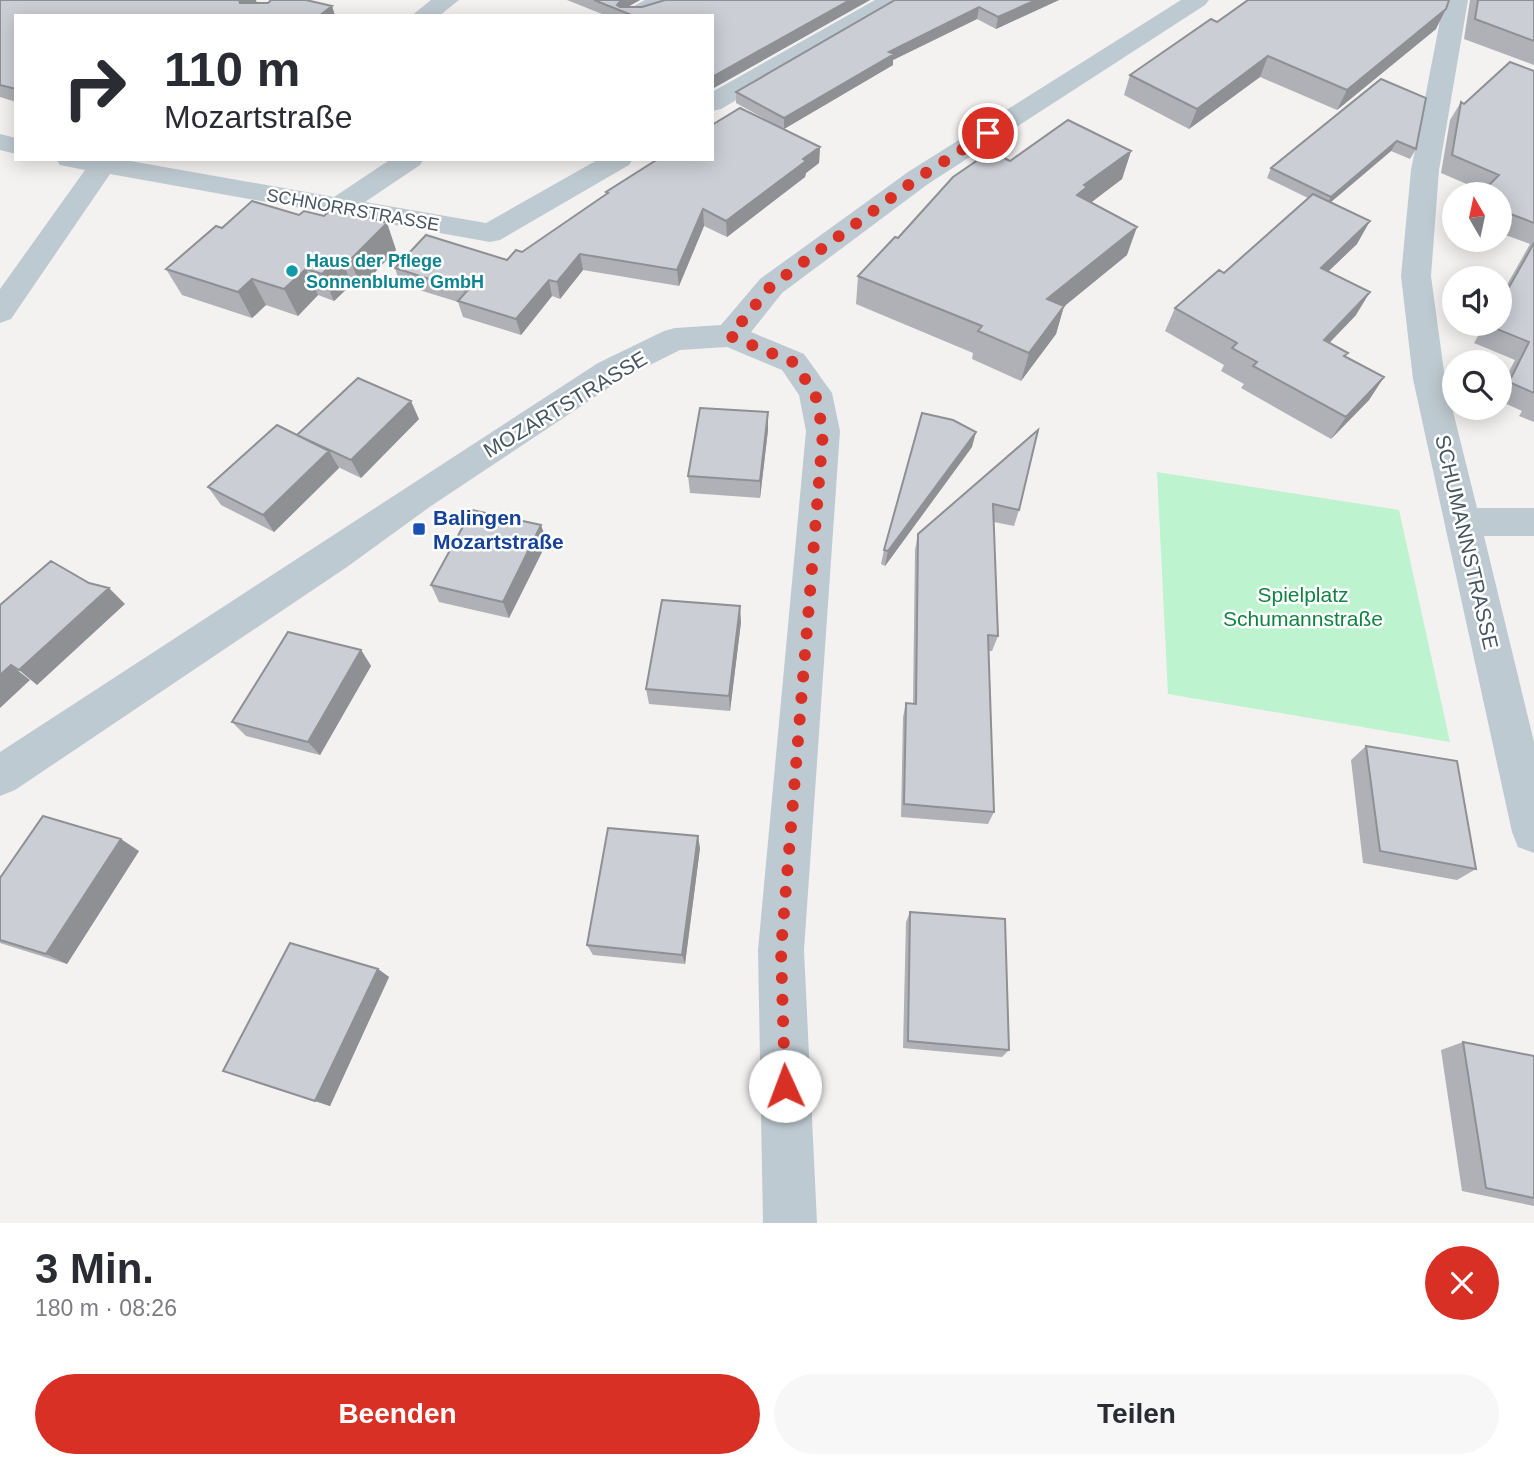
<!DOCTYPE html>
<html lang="de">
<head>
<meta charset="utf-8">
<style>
  body { margin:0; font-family:Helvetica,sans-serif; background:#f7f7f7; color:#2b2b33; height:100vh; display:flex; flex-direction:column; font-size:26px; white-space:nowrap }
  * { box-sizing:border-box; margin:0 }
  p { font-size:23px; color:#7c7c81 }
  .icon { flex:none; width:38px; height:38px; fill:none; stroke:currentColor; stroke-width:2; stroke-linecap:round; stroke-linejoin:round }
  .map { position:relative; height:1223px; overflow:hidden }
  .side { display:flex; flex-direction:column; background:#fff; flex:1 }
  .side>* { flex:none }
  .guide { position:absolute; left:14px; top:14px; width:700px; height:147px; border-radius:0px; box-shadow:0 4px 18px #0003; background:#fff; color:#2b2b33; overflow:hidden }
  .needle { width:46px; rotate:351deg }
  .fabs { position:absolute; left:1442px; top:182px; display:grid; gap:14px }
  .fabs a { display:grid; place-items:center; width:70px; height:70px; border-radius:50%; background:#fff; box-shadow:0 4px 18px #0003; font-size:35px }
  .pin { position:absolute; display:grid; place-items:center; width:60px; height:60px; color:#fff; margin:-30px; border:4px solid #fff; border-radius:50%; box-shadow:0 2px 7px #0007 }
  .me { position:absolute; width:77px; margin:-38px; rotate:358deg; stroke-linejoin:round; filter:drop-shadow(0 0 5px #0008) }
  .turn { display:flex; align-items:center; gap:24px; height:147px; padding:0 35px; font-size:32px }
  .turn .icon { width:91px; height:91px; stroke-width:2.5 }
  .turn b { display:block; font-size:49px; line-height:60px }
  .round { display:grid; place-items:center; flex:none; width:74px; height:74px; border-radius:37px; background:#f7f7f7 }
  .summary { display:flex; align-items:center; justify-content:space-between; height:119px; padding:0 35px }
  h1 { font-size:42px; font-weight:800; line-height:52px }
  .action { display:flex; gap:14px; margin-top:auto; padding:14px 35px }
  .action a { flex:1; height:80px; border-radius:42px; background:#d93025; color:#fff; font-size:28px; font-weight:800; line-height:80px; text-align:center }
  .action a+a { background:#f7f7f7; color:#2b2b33 }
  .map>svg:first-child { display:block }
  .green { fill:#bdf3ce }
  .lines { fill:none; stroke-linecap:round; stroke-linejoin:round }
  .street { fill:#becad1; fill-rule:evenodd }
  .wall { fill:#afb1b6 }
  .shaded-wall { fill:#8e9094 }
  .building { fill:#cbced4; stroke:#8e9094; stroke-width:2 }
  .route { stroke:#d93025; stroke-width:12; stroke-dasharray:0 21.6 }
  .culture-dot { fill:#0f9aa8; stroke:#fff; stroke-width:2.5 }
  .transit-dot { fill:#1a4fb4; stroke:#fff; stroke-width:2.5 }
  .labels { text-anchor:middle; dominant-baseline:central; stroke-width:5; stroke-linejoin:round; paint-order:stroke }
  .far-street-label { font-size:18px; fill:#475660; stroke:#fff }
  .far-culture-label { font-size:18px; font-weight:bold; fill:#0d838f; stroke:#fff; text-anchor:start }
  .street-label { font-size:21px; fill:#475660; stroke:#fff }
  .transit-label { font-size:21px; font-weight:bold; fill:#164399; stroke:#fff; text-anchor:start }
  .park-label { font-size:21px; fill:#108341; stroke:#fff }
</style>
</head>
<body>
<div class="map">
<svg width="1534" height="1223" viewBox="0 0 1534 1223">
  <rect width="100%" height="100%" fill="#f4f1f1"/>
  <path class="green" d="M1157 472 1399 510 1450 742 1168 694Z"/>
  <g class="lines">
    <path class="street" d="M431 0H459L439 16H411Z
      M645 0H675C662 18 640 16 621 16L625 11Z
      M875 0H904L900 5 721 109 712 111V92Z
      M1181 0H1209L1205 5 928 184 782 293 751 332 804 354 832 393 840 431 804 950 817 1223H763L758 950 806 431 799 395 782 370 727 347 680 350 622 379 431 506 347 567 15 790 0 796V752L598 363 664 331 675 328 721 325 760 279 908 172Z
      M1444 0H1468L1439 170 1431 276 1445 379 1477 508H1534V536H1484L1534 742V853L1518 847 1512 832 1413 379 1401 276 1411 170Z
      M0 134 16 138V154L0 150Z
      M56 159H119L334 197 391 159H424L420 165 365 202 486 223 599 159H633L629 165 500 240 490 242 110 174 11 319 0 323V289L85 170 60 165Z"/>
  </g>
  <path class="wall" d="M0 0 257 3 332 6 335 16H16V102L0 97Z
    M567 0H640L627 7H642L665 0H870L712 89V16H607Z
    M895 0H1059L996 29 977 19 893 60V65L784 129 820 147 819 163 806 173 805 177 727 237 704 226 679 286 583 270 560 299 552 296 521 335 463 317 458 302 400 284 395 268 507 260 522 252 606 194V192L783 129 736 103V92Z
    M1470 0H1534V65L1464 39Z
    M1217 22 1436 29 1337 110 1260 77 1189 129 1124 95 1130 75Z
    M1534 71V422L1519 416 1522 411 1500 401V389L1515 360 1474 343 1485 324H1500V297L1530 244 1500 233V194L1483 191 1441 173 1450 120 1461 102 1464 104Z
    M1381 79 1416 149 1410 159 1391 151 1331 202 1357 244 1328 271 1356 315 1329 343 1348 353 1345 357 1384 377 1369 400 1331 439 1241 388 1244 384 1221 371 1224 365 1165 331 1175 308 1224 273 1308 198 1267 178 1271 168Z
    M1131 151 1122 179 1091 202 1127 255 1064 306 1056 334 1021 381 972 359 973 353 856 304 858 276 898 238 1010 161Z
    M299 215 387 223 396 250 361 287 352 284 334 301 318 295 298 316 266 305 252 318 182 295 166 269 222 228Z
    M768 412V430L760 498 690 493 688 476Z
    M419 419 361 478 338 467 339 468 274 532 221 505 208 487 298 435Z
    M1038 430 1019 510 1014 526 994 522 998 636 992 651H989L994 812 988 824 901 817 903 717 906 703 913 704 915 550 918 534Z
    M972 447 885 566 881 564 884 550Z
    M547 542 509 618 439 602 431 585Z
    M741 622 730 711 649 704 646 689Z
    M361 650 371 666 320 755 246 736 232 722Z
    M1366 746 1476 869 1457 880 1363 863 1351 760Z
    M700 848 685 964 593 955 587 945Z
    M139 851 67 964 0 943V878Z
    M910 912 1009 1050 1002 1057 903 1048 906 922Z
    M378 969 389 977 330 1106 223 1071Z
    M1463 1042 1534 1056V1206L1462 1191 1441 1050Z"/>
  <path class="shaded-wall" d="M239 0H256L257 3 245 14Z
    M621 0H640L624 9 622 11 617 5Z
    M850 0H870L712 89V77Z
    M1036 0H1059L996 29 998 17Z
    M332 6 335 16H319Z
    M979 7 977 19 893 60V65L784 129V118L889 52Z
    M1446 9 1436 29 1337 110 1347 90Z
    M1268 56 1260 77 1189 129 1197 109Z
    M1397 141 1391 151 1325 207 1331 197Z
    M820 147 819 163 806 173 805 177 727 237 726 221 803 159Z
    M1131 151 1122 179 1080 211 1077 195 1084 185Z
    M703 209 704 226 679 286 677 270Z
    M1370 221 1357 244 1308 291 1321 268Z
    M387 223 396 250 361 287 350 260Z
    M1137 227 1127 255 1039 327 1047 299Z
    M580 254 583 270 560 299 557 282Z
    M340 257 352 284 334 301 322 274Z
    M306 269 318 295 298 316 284 289Z
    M252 279 266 305 252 318 238 292Z
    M549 280 552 296 521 335 516 319Z
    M1370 292 1356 315 1310 363 1324 340Z
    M1064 306 1056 334 1021 381 1029 353Z
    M1384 377 1369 400 1331 439 1346 417Z
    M411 401 419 419 361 478 351 460Z
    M768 412V430L760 498V481Z
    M976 432 972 447 885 566 888 551Z
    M329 451 339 468 274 532 263 515Z
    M541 525 547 542 509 618 503 602Z
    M109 588 125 604 37 685 19 670Z
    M740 606 741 622 730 711 729 696Z
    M361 650 371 666 320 755 308 742Z
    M11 665 30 680 0 708V675Z
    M698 836 700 848 685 964 682 955Z
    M121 839 139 851 67 964 46 954Z
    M378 969 389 977 330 1106 315 1101Z"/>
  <path class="building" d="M0 0H239L240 3H268L271 0H306L332 6 319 16H16V89L0 85Z
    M594 0H621L617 5 620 7H642L665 0H850L712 77V16H634Z
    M895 0H1036L998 17 979 7 889 52 894 54 784 118 736 92Z
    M1248 0H1449L1446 9 1347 90 1268 56 1197 109 1130 75 1211 19 1217 22Z
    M1478 0H1534V41L1475 19Z
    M1510 62 1534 71V223L1500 210V194H1480L1499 175 1452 155 1461 102 1464 104Z
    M1381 79 1426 98 1416 149 1397 141 1331 197 1271 168Z
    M740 108 820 147 803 159 806 161 726 221 703 209 677 270 580 254 557 282 549 280 516 319 458 301 467 291 395 268 426 235 507 260 516 250 522 252 608 193 606 192 658 159H712V125Z
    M1068 120 1131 151 1084 185 1087 187 1077 195 1137 227 1047 299 1064 306 1029 353 978 331 982 326 858 276 895 237 898 238 953 177 991 151 1010 161Z
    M1313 194 1370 221 1321 268 1370 292 1324 340 1348 353 1344 356 1384 377 1346 417 1253 366 1257 362 1232 348 1237 343 1175 308 1219 270 1224 273Z
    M252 201 299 215 304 211 324 216 334 207 387 223 350 260 340 257 322 274 306 269 284 289 252 279 238 292 166 269 216 226 222 228Z
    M1534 243V393L1509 382 1529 342 1487 325 1488 324H1500V303Z
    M358 378 411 401 351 460 297 435Z
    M700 408 768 412 760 481 688 476Z
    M922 413 953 420 976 432 888 551 884 550Z
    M277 425 329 451 263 515 208 487Z
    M1038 430 1019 510 993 504 998 636 988 635 994 812 904 804 906 703 916 704 918 534Z
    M472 510 541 525 503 602 431 585Z
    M51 561 89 583 109 588 19 670 11 665 0 675V605Z
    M662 600 740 606 729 696 646 689Z
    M288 632 361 650 308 742 232 722Z
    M1366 746 1457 761 1476 869 1380 851Z
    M43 816 121 839 46 954 0 940V878Z
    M608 828 698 836 682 955 587 945Z
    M910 912 1005 919 1009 1050 908 1041Z
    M290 943 378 969 315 1101 223 1071Z
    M1463 1042 1534 1056V1198L1486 1188Z"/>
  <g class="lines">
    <path class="route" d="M785 1086 781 950 823 432 815 393 793 362 730 336 771 286 918 178 988 133"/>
  </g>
  <circle class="culture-dot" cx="292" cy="271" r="7"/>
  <rect class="transit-dot" x="412" y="522" width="14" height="14" rx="3.5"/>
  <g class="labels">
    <g class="far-street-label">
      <text transform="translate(353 210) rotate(10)">SCHNORRSTRASSE</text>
    </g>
    <g class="far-culture-label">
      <text x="306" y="261">Haus der Pflege<tspan x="306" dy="21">Sonnenblume GmbH</tspan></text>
    </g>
    <g class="street-label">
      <text transform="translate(565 404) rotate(-31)">MOZARTSTRASSE</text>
      <text transform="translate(1467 542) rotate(77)">SCHUMANNSTRASSE</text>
    </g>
    <g class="transit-label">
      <text x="433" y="517">Balingen<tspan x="433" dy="24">Mozartstraße</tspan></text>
    </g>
    <g class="park-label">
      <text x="1303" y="594">Spielplatz<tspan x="1303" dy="24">Schumannstraße</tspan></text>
    </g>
  </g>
</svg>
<div class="fabs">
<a><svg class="needle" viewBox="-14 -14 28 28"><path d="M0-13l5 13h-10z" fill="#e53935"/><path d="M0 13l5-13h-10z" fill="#7c7c81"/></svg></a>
<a><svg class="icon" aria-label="sound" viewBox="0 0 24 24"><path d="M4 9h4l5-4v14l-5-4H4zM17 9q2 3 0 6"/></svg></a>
<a><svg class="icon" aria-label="search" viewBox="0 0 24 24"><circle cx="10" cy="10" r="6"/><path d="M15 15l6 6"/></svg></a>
</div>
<div class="pin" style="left:988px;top:133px;background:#d93025"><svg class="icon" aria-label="arrive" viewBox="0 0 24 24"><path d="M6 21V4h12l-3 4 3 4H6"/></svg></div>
<svg class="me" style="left:785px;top:1086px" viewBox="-20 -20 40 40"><circle r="19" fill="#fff"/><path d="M0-13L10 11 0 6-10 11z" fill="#d93025"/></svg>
<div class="guide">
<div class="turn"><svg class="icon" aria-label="right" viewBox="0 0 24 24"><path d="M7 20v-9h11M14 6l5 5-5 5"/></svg><div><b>110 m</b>Mozartstraße</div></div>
</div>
</div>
<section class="side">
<div class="summary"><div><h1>3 Min.</h1><p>180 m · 08:26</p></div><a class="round" style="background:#d93025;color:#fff"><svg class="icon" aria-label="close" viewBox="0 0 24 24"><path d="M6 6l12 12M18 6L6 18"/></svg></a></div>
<div class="action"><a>Beenden</a><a>Teilen</a></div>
</section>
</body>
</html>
